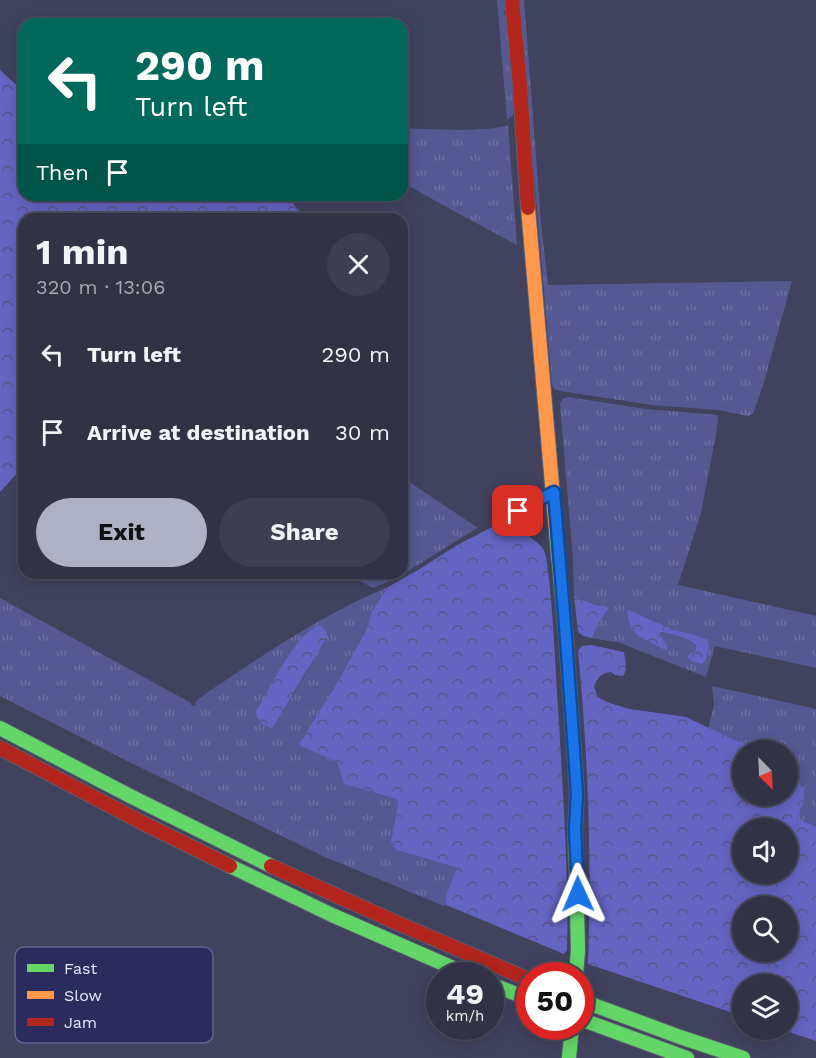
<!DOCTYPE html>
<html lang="en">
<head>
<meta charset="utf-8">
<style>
  body { margin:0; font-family:"Work Sans",sans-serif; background:#3d3e51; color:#f1f3f6; height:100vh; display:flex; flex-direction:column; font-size:22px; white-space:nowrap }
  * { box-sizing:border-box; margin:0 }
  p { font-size:20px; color:#a8aab3 }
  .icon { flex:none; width:33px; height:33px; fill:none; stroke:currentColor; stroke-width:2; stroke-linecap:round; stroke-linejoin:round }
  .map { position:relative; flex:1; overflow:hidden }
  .sheet { position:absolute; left:18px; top:213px; width:390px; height:366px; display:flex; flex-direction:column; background:#313246; border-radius:18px; box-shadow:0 3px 15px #0003,0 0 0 2px #4c4d5f }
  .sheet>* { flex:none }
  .banner { position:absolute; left:18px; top:18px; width:390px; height:183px; border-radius:18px; box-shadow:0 3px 15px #0003,0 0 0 2px #4c4d5f; background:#00695c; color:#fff; overflow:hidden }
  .needle { width:39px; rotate:156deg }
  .buttons { position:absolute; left:732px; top:740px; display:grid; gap:12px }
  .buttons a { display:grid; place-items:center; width:66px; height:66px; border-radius:50%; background:#313246; box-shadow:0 3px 15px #0003,0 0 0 2px #4c4d5f; font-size:30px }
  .speed { position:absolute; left:426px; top:962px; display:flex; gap:12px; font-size:30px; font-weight:700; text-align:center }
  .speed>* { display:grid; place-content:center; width:78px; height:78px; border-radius:50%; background:#313246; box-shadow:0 3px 15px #0003,0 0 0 2px #4c4d5f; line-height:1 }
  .speed small { font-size:15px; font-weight:400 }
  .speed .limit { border:9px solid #d22; background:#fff; color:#111 }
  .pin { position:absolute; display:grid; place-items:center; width:51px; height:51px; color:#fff; margin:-26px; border-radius:12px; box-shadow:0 3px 9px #0006 }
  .me { position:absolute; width:66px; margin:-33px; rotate:359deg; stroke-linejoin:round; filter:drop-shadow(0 0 4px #0008) }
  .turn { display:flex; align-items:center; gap:21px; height:126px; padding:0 18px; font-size:27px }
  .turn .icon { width:78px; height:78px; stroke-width:2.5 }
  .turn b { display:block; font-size:42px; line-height:51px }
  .then { display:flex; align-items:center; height:57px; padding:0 18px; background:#0003; gap:12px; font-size:22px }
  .round { display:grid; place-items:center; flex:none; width:63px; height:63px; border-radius:32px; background:#3d3e51 }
  .head { display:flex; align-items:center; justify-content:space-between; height:102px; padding:0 18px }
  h1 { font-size:36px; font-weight:700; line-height:45px }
  .button { display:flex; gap:12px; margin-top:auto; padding:12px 18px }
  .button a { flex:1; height:69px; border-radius:36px; background:#aeb0c6; color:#111; font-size:24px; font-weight:700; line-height:69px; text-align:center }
  .button a+a { background:#3d3e51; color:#f1f3f6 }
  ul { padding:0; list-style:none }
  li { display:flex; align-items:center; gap:18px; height:78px; padding:0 18px }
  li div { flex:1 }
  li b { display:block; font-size:22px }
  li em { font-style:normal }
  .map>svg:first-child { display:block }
  .grass { fill:url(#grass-tufts); fill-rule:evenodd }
  .forest { fill:url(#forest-crowns); fill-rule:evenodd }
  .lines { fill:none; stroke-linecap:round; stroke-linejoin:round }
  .street-casing { stroke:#5c5e73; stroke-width:12 }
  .fast-casing { stroke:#5c5e73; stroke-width:16 }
  .slow-casing { stroke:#5c5e73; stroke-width:16 }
  .jam-casing { stroke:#5c5e73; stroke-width:16 }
  .street { stroke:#777990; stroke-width:9 }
  .fast { stroke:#63d668; stroke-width:14 }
  .slow { stroke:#ff974d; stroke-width:14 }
  .jam { stroke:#b3261e; stroke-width:14 }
  .route-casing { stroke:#114b97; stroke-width:15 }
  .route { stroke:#1a73e8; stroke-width:10 }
  .key { fill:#2b2b5e; stroke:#64658e; stroke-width:1.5 }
  .key-label { font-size:16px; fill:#e8ebfe }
</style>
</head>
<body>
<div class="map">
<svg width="816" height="1058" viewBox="0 0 816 1058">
  <defs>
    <pattern id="grass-tufts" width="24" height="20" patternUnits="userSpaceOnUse" patternTransform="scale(1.5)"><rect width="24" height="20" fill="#565892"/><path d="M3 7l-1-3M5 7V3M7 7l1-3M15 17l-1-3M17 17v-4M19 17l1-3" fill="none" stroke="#6e70a2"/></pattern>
    <pattern id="forest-crowns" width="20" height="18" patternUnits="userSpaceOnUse" patternTransform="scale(1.5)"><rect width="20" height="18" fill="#6465c2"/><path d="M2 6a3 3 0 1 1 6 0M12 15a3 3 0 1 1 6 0" fill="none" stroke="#555687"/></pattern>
  </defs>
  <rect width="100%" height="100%" fill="#41425e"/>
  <path class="grass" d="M497 0H506V8L504 11V15L507 16 514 111 513 115 507 120Z
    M519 0H524L541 222 548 285 792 281 764 382 753 414 748 416 718 410 652 405 560 391 554 389 552 384Z
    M508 125 517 245 450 209 402 182V128C425 129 489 133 508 125Z
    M568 397 646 409 718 415 717 429 701 513 678 585 816 616V668L715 646 706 677 620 643 592 638 599 622 609 608 605 606 595 605 574 596 573 559 560 404 562 399ZM627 612C645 614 657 623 673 630 685 635 701 634 710 642L707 656 696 651V646C687 638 672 634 661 632L659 635 664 640 660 647 647 640 629 624Z
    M402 477 478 528C443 547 411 573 373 588L345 573H402Z
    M388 587 372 611 366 631 337 683 299 744 301 746 337 762 344 784 396 799 398 804 391 841 392 846 455 867 456 870 446 895V905L444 906 325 857 131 763 0 696V598L191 703V705L195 706 196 701C214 687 234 675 253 662 297 633 340 607 388 587ZM295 646 317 651 305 675 273 728 267 694 275 678Z
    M712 686 816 709V827L798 820C801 804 809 798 799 783 796 777 794 776 788 775V750C759 750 734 741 708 729L714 704Z"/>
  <path class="forest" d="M0 70 24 92V195H295L290 200 306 219H24V466L0 492Z
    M519 515 522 518C522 535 531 536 541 546 545 550 546 557 547 563 554 616 555 669 559 722 563 798 569 874 567 950L564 954 446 905V895L456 870 455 867 397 850 392 846 391 841 398 804 396 799 344 784 337 762 301 746 299 744 337 683 366 631 372 611 388 587 423 567 457 545 514 516Z
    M574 596 595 605 605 606 609 608 599 622 592 638 583 636 578 632Z
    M629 610 674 630 698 636 709 640 710 642 706 660 702 664C696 662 689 662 687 656L696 651C696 649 696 647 696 646 692 639 668 633 661 632L659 635C663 639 667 643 667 649L665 650C646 638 629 638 627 612Z
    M321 625 327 632 326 638 273 728C262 725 258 724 256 712 268 692 298 628 321 625Z
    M591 645 624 652C625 660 628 669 623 676L615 675 611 672C601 673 597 678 594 687L598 697 609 703 630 709 686 717 732 739 755 747 773 750H742V795H788V775C794 776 796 777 799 783 810 798 801 803 798 819L816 827V1041L780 1029H788V984H742V1016L588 964C592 859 588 755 578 651L582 646ZM742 828H788V873H742ZM742 906H788V951H742Z"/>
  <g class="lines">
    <defs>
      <path id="street" d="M504 518 554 492"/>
      <path id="fast" d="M556 531 566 638 577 793 575 829 578 950 576 975
        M0 728 130 796 271 866
        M230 866 332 915 469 975
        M490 984 530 999
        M580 1000 680 1037 743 1058
        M580 1019 687 1058
        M569 1058 572 1026"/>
      <path id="slow" d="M528 208 556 531"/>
      <path id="jam" d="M512 0 520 87 528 208
        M0 748 141 822 230 866
        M271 866 395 922 530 980"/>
    </defs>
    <use href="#street" class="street-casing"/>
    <use href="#fast" class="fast-casing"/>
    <use href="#slow" class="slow-casing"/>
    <use href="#jam" class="jam-casing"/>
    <use href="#street" class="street"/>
    <use href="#fast" class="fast"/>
    <use href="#slow" class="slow"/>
    <use href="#jam" class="jam"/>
  </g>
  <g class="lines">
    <defs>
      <path id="route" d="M518 511 554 492 566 638 577 793 575 829 578 894"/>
    </defs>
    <use href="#route" class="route-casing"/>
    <use href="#route" class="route"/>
  </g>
  <rect x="15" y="947" width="198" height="96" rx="9" class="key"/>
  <rect x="27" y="964" width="27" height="8" fill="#63d668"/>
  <rect x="27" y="991" width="27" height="8" fill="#ff974d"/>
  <rect x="27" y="1018" width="27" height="8" fill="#b3261e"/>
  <g class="key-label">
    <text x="64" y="974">Fast</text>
    <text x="64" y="1001">Slow</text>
    <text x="64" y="1028">Jam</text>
  </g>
</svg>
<div class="buttons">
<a><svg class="needle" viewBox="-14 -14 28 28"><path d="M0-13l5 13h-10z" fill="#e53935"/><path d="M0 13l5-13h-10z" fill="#a8aab3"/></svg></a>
<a><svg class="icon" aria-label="sound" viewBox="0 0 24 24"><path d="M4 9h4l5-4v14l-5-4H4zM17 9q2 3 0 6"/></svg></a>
<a><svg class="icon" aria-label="search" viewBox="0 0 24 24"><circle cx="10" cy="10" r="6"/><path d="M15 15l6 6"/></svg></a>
<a><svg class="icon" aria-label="layers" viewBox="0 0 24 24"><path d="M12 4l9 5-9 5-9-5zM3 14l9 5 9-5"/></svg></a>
</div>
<div class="speed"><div>49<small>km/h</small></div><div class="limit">50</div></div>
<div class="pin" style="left:518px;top:511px;background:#d93025"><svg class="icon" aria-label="arrive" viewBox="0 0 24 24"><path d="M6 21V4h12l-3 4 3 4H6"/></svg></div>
<svg class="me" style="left:578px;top:894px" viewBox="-20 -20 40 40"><path d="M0-17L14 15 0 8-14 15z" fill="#1a73e8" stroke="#fff" stroke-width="4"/></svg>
<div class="banner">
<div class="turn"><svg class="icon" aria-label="left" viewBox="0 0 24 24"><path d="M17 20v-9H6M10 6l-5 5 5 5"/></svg><div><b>290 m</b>Turn left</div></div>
<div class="then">Then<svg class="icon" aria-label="arrive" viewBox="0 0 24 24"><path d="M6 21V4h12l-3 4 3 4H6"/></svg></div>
</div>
<section class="sheet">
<div class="head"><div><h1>1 min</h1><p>320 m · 13:06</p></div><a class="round"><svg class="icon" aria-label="close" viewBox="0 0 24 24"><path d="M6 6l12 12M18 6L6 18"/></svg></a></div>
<ul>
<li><svg class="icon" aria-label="left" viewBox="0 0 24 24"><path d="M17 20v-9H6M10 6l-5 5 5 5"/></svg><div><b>Turn left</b></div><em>290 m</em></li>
<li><svg class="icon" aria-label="arrive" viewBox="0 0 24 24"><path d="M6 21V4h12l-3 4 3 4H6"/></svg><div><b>Arrive at destination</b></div><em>30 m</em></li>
</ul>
<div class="button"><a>Exit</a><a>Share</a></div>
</section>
</div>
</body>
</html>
